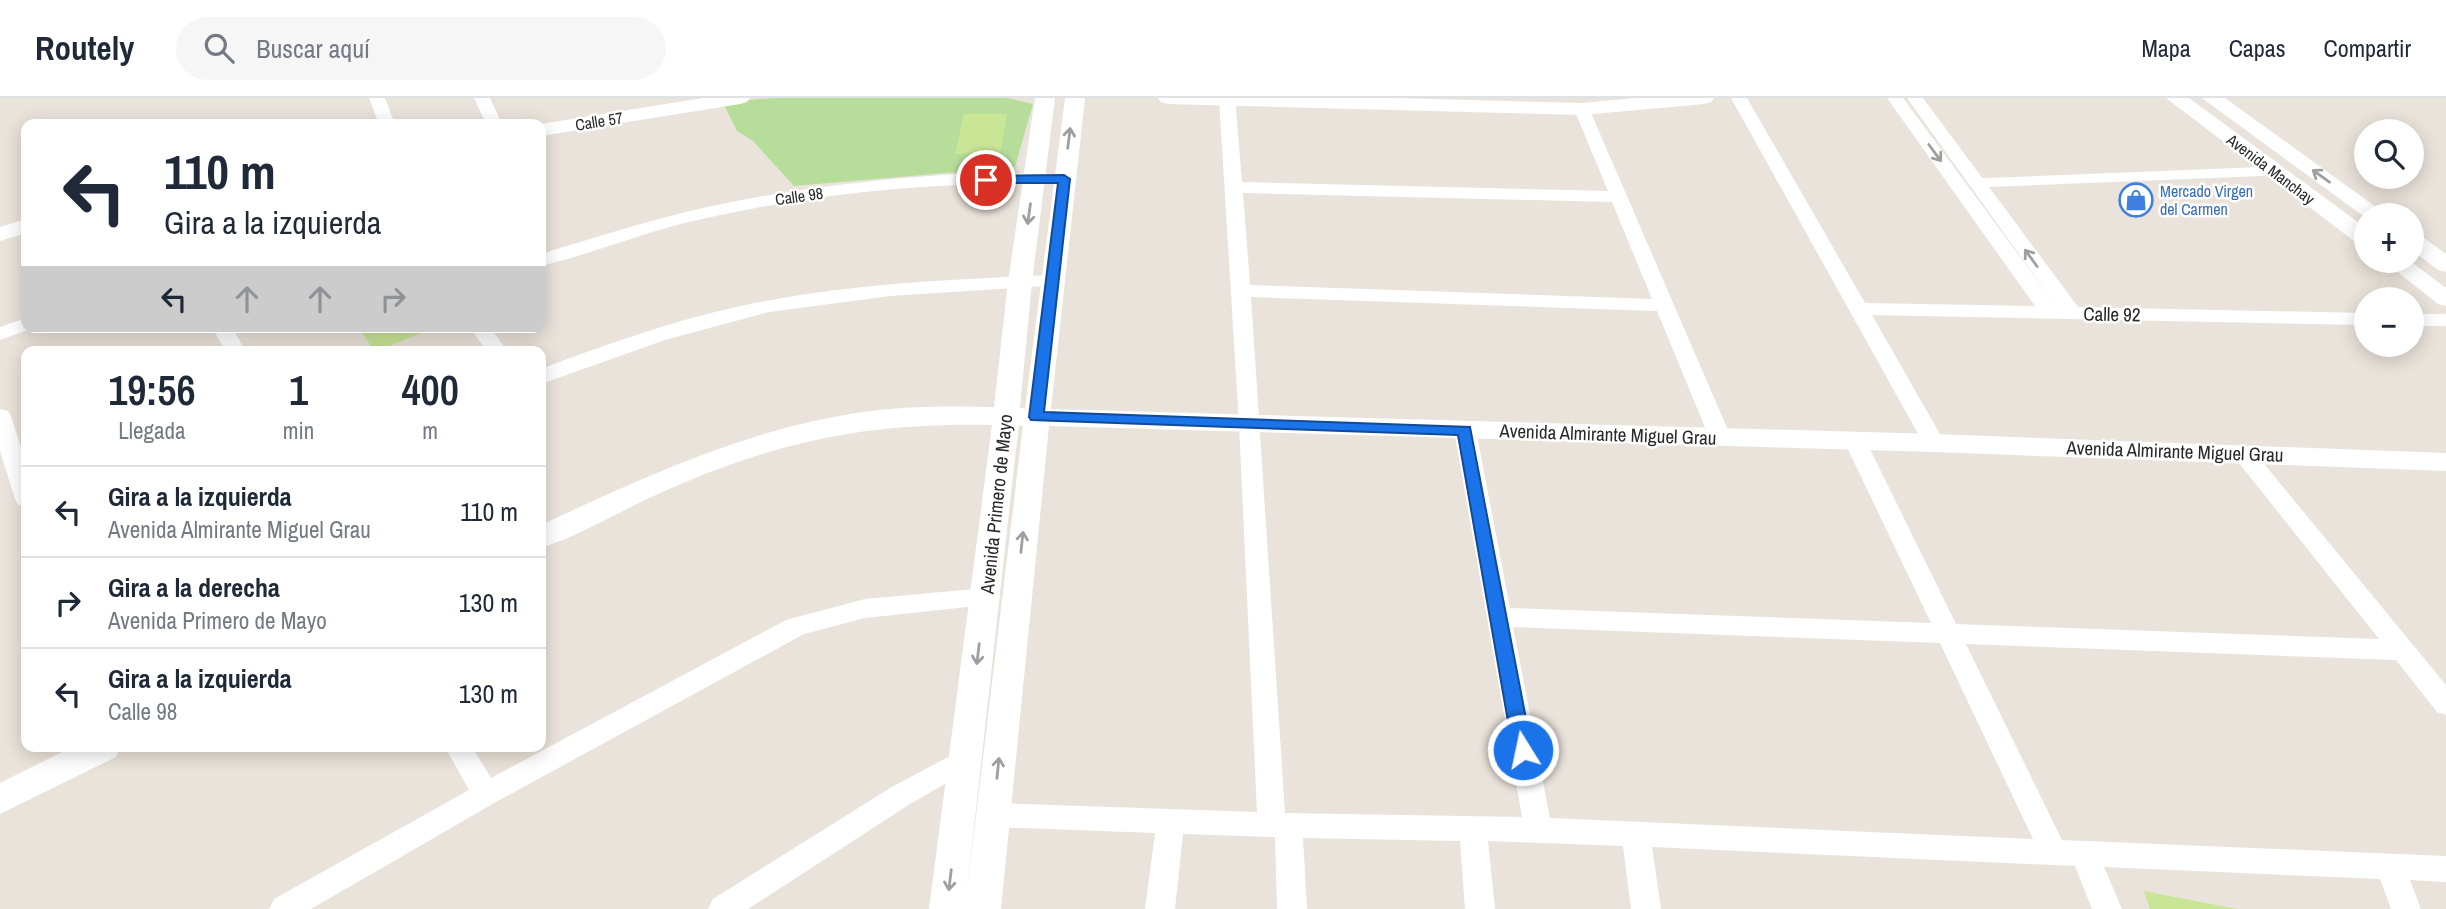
<!DOCTYPE html>
<html lang="es">
<head>
<meta charset="utf-8">
<style>
  body { margin:0; font-family:"Archivo Narrow",sans-serif; background:#f6f6f7; color:#1f2937; height:100vh; display:flex; flex-direction:column; font-size:26px; white-space:nowrap }
  * { box-sizing:border-box; margin:0 }
  p { font-size:23px; color:#747a83 }
  .icon { flex:none; width:38px; height:38px; fill:none; stroke:currentColor; stroke-width:2; stroke-linecap:round; stroke-linejoin:round }
  .map { position:relative; flex:1; overflow:hidden }
  .side { position:absolute; left:21px; top:248px; width:525px; height:406px; display:flex; flex-direction:column; background:#fff; border-radius:14px; box-shadow:0 4px 18px #0003 }
  .side>* { flex:none }
  .top-card { position:absolute; left:21px; top:21px; width:525px; height:214px; border-radius:14px; box-shadow:0 4px 18px #0003; background:#fff; color:#1f2937; overflow:hidden }
  .controls { position:absolute; left:2354px; top:21px; display:grid; gap:14px }
  .controls a { display:grid; place-items:center; width:70px; height:70px; border-radius:50%; background:#fff; box-shadow:0 4px 18px #0003; font-size:35px }
  .pin { position:absolute; display:grid; place-items:center; width:60px; height:60px; color:#fff; margin:-30px; border:4px solid #fff; border-radius:50%; box-shadow:0 2px 7px #0007 }
  .me { position:absolute; width:77px; margin:-38px; rotate:350deg; stroke-linejoin:round; filter:drop-shadow(0 0 5px #0008) }
  .turn { display:flex; align-items:center; gap:24px; height:147px; padding:0 28px; font-size:32px }
  .turn .icon { width:91px; height:91px; stroke-width:2.5 }
  .turn b { display:block; font-size:49px; line-height:60px }
  .lanes { display:flex; align-items:center; height:66px; padding:0 28px; background:#0003; justify-content:center; gap:35px; direction:ltr }
  .lanes .off { opacity:.35 }
  .eta { display:flex; justify-content:space-evenly; align-items:center; height:119px; text-align:center }
  .eta b { font-size:42px; font-weight:600; line-height:49px }
  ul { padding:0; list-style:none }
  li { display:flex; align-items:center; gap:21px; height:91px; padding:0 28px; border-top:2px solid #e0e1e3 }
  li div { flex:1 }
  li b { display:block; font-size:26px }
  li em { font-style:normal }
  header { display:flex; align-items:center; gap:42px; box-sizing:border-box; height:98px; padding:0 35px; background:#fff; border-bottom:2px solid #e0e1e3 }
  header strong { font-size:33px }
  nav { display:flex; gap:38px; margin-inline-start:auto; font-size:24px }
  .search { width:490px; height:63px; background:#f6f6f7; display:flex; align-items:center; gap:18px; box-sizing:border-box; padding:0 24px; border-radius:38px; color:#747a83; font-size:26px }
  .map>svg:first-child { display:block }
  .green { fill:#b6de9a }
  .pitch { fill:#c9e596 }
  .lines { fill:none; stroke-linecap:round; stroke-linejoin:round }
  .service { stroke:#fff; stroke-width:9 }
  .minor { fill:#fff; fill-rule:evenodd }
  .tertiary { fill:#fff; fill-rule:evenodd }
  .oneway { stroke:#9f9f9f }
  .route { fill:#1a73e8; stroke:#114b97; stroke-width:2 }
  .labels { text-anchor:middle; dominant-baseline:central; stroke-width:5; stroke-linejoin:round; paint-order:stroke }
  .far-street-label { font-size:16px; fill:#292929; stroke:#fff }
  .far-shop-label { font-size:16px; fill:#366cbe; stroke:#fff; text-anchor:start }
  .street-label { font-size:19px; fill:#292929; stroke:#fff }
</style>
</head>
<body>
<header>
<strong>Routely</strong>
<div class="search"><svg class="icon" aria-label="search" viewBox="0 0 24 24"><circle cx="10" cy="10" r="6"/><path d="M15 15l6 6"/></svg>Buscar aquí</div>
<nav><a>Mapa</a><a>Capas</a><a>Compartir</a></nav>
</header>
<div class="map">
<svg width="2446" height="811" viewBox="0 0 2446 811">
  <rect width="100%" height="100%" fill="#eae3db"/>
  <path class="green" d="M774 0H1007L1033 6 1015 69 794 88 753 43 737 33 724 7 738 3Z"/>
  <path class="pitch" d="M964 16H1007L1000 56H955Z
    M358 229H435L375 254Z
    M2144 793 2237 811H2150Z"/>
  <g class="lines">
    <path class="service" d="M1976 85 2273 73"/>
    <path class="minor" d="M369 0H385L395 26H379Z
      M474 0H490L502 26H486Z
      M1219 0H1235L1242 84 1608 93 1574 11 1576 8H1588L1731 339 1728 344 1720 346 1712 344 1709 339 1657 213 1251 199 1285 715 1522 719 1454 332 1457 327 1465 325 1473 327 1476 332 1510 510 1931 525 1844 343 1847 338 1855 336 1863 338 1866 343 1956 526 2379 541 2235 360 2232 355 2235 350 2243 347 2251 350 2446 587V617L2437 614 2396 562 1966 546 2062 742 2446 758V784L2410 782 2421 811H2391L2380 781 2104 769 2122 811H2092L2075 768 1652 749 1661 811H1631L1623 748 1488 743 1495 811H1465L1460 743 1303 740 1307 811H1277L1275 739 1183 736 1175 811H1145L1155 735 993 729 983 726 979 717 983 708 993 705 1257 714 1239 326ZM1243 95 1612 104 1652 201 1250 187ZM1513 529 1940 545 2033 741 1550 720Z
      M1731 0H1747L1865 205 2035 208 1887 0H1903L2057 209 1907 0H1923L2078 209 2366 215V227L1872 217 1945 345 1942 350 1934 352 1926 350Z
      M977 75 1064 76 1073 81 1064 86C938 83 812 95 689 124 639 136 591 156 541 168V156C590 141 640 125 690 113 785 91 881 80 977 75Z
      M1053 177 1063 183 1060 187 890 198 769 214 665 242 541 286V271C615 243 692 216 771 202 864 185 959 181 1053 177Z
      M2412 216H2446V228H2412Z
      M26 220V229L33 230 0 242V229Z
      M212 229H232L246 254H226Z
      M470 229H490L508 254H487Z
      M0 311 8 313 11 318 26 366V409L18 407 15 401 0 353Z
      M986 490 995 492 998 499 995 506 865 520 804 536 496 704 311 811H269L274 801 469 692 445 649H472L491 680 786 522 865 501Z
      M965 650 974 653 978 661 974 669 910 706 748 811H708L713 801 890 690Z"/>
    <path class="tertiary" d="M703 0H750L747 4 740 6 541 38V26Z
      M1035 0H1055L1032 184 1020 310H1025L1065 0H1085L1051 311 1934 336 2446 355V373L1934 354 1049 328 1001 811H929L992 327C867 325 782 342 667 392 625 410 584 436 541 450V427C642 380 745 332 856 315 902 308 948 308 994 309L1008 184ZM1019 328H1023L966 801 1016 351Z
      M1158 0H1395L1582 5 1637 0H1714L1711 4 1704 6 1582 17 1168 6 1161 4Z
      M2166 0H2189L2366 130V148L2358 146Z
      M2202 0H2225L2387 117H2366V120Z
      M26 121V135L0 143V129Z
      M2412 135 2420 137 2446 156V174L2438 172 2412 152Z
      M2384 163H2410L2446 190V208L2438 206Z
      M72 649H120L116 659 0 716V685Z"/>
  </g>
  <defs><path id="oneway-shaft" d="M-6 0H5M1.5-3L5.5 0L1.5 3" fill="none" stroke-width="1.6" stroke-linecap="round" stroke-linejoin="round" transform="scale(1.75)"/></defs>
  <g class="oneway">
    <use href="#oneway-shaft" transform="translate(1069 40) rotate(-83)"/>
    <use href="#oneway-shaft" transform="translate(1935 55) rotate(54)"/>
    <use href="#oneway-shaft" transform="translate(2321 78) rotate(-144)"/>
    <use href="#oneway-shaft" transform="translate(1029 116) rotate(98)"/>
    <use href="#oneway-shaft" transform="translate(2031 160) rotate(-126)"/>
    <use href="#oneway-shaft" transform="translate(1022 444) rotate(-84)"/>
    <use href="#oneway-shaft" transform="translate(978 556) rotate(97)"/>
    <use href="#oneway-shaft" transform="translate(998 670) rotate(-84)"/>
    <use href="#oneway-shaft" transform="translate(950 782) rotate(97)"/>
  </g>
  <path class="route" d="M1064 77 1070 81 1044 314 1470 329 1532 652 1529 658 1523 660 1516 658 1513 652 1458 337 1031 322 1029 319 1058 85H986L980 82 986 78Z"/>
  <defs>
    <symbol id="shop-ring" viewBox="-11 -11 22 22"><circle r="9.5" fill="#fff" stroke="#3f7fe0" stroke-width="1.5"/><path d="M-5-2.5h2.3a2.7 3.5 0 0 1 5.4 0H5L5.5 6h-11ZM-1.5-2.5h3a1.5 2.3 0 0 0-3 0Z" fill="#3f7fe0"/></symbol>
  </defs>
  <g fill-rule="evenodd">
    <use href="#shop-ring" x="2117" y="83" width="38" height="38"/>
  </g>
  <g class="labels">
    <g class="far-street-label">
      <text transform="translate(599 23) rotate(-9)">Calle 57</text>
      <text transform="translate(2271 71) rotate(37)">Avenida Manchay</text>
      <text transform="translate(799 98) rotate(-8)">Calle 98</text>
    </g>
    <g class="far-shop-label">
      <text x="2160" y="93">Mercado Virgen<tspan x="2160" dy="18">del Carmen</tspan></text>
    </g>
    <g class="street-label">
      <text transform="translate(2112 216) rotate(1)">Calle 92</text>
      <text transform="translate(1608 336) rotate(2)">Avenida Almirante Miguel Grau</text>
      <text transform="translate(2175 353) rotate(2)">Avenida Almirante Miguel Grau</text>
      <text transform="translate(996 406) rotate(-84)">Avenida Primero de Mayo</text>
    </g>
  </g>
</svg>
<div class="controls">
<a><svg class="icon" aria-label="search" viewBox="0 0 24 24"><circle cx="10" cy="10" r="6"/><path d="M15 15l6 6"/></svg></a>
<a>+</a>
<a>−</a>
</div>
<div class="pin" style="left:986px;top:82px;background:#d93025"><svg class="icon" aria-label="arrive" viewBox="0 0 24 24"><path d="M6 21V4h12l-3 4 3 4H6"/></svg></div>
<svg class="me" style="left:1523px;top:652px" viewBox="-20 -20 40 40"><circle r="17" fill="#1a73e8" stroke="#fff" stroke-width="3"/><path d="M0-11L8 9 0 5-8 9z" fill="#fff"/></svg>
<div class="top-card">
<div class="turn"><svg class="icon" aria-label="left" viewBox="0 0 24 24"><path d="M17 20v-9H6M10 6l-5 5 5 5"/></svg><div><b>110 m</b>Gira a la izquierda</div></div>
<div class="lanes"><svg class="icon" aria-label="left" viewBox="0 0 24 24"><path d="M17 20v-9H6M10 6l-5 5 5 5"/></svg><svg class="icon off" aria-label="ahead" viewBox="0 0 24 24"><path d="M12 20V5M6 11l6-6 6 6"/></svg><svg class="icon off" aria-label="ahead" viewBox="0 0 24 24"><path d="M12 20V5M6 11l6-6 6 6"/></svg><svg class="icon off" aria-label="right" viewBox="0 0 24 24"><path d="M7 20v-9h11M14 6l5 5-5 5"/></svg></div>
</div>
<section class="side">
<div class="eta">
<div><b>19:56</b><p>Llegada</p></div>
<div><b>1</b><p>min</p></div>
<div><b>400</b><p>m</p></div>
</div>
<ul>
<li><svg class="icon" aria-label="left" viewBox="0 0 24 24"><path d="M17 20v-9H6M10 6l-5 5 5 5"/></svg><div><b>Gira a la izquierda</b><p>Avenida Almirante Miguel Grau</p></div><em>110 m</em></li>
<li><svg class="icon" aria-label="right" viewBox="0 0 24 24"><path d="M7 20v-9h11M14 6l5 5-5 5"/></svg><div><b>Gira a la derecha</b><p>Avenida Primero de Mayo</p></div><em>130 m</em></li>
<li><svg class="icon" aria-label="left" viewBox="0 0 24 24"><path d="M17 20v-9H6M10 6l-5 5 5 5"/></svg><div><b>Gira a la izquierda</b><p>Calle 98</p></div><em>130 m</em></li>
</ul>
</section>
</div>
</body>
</html>
